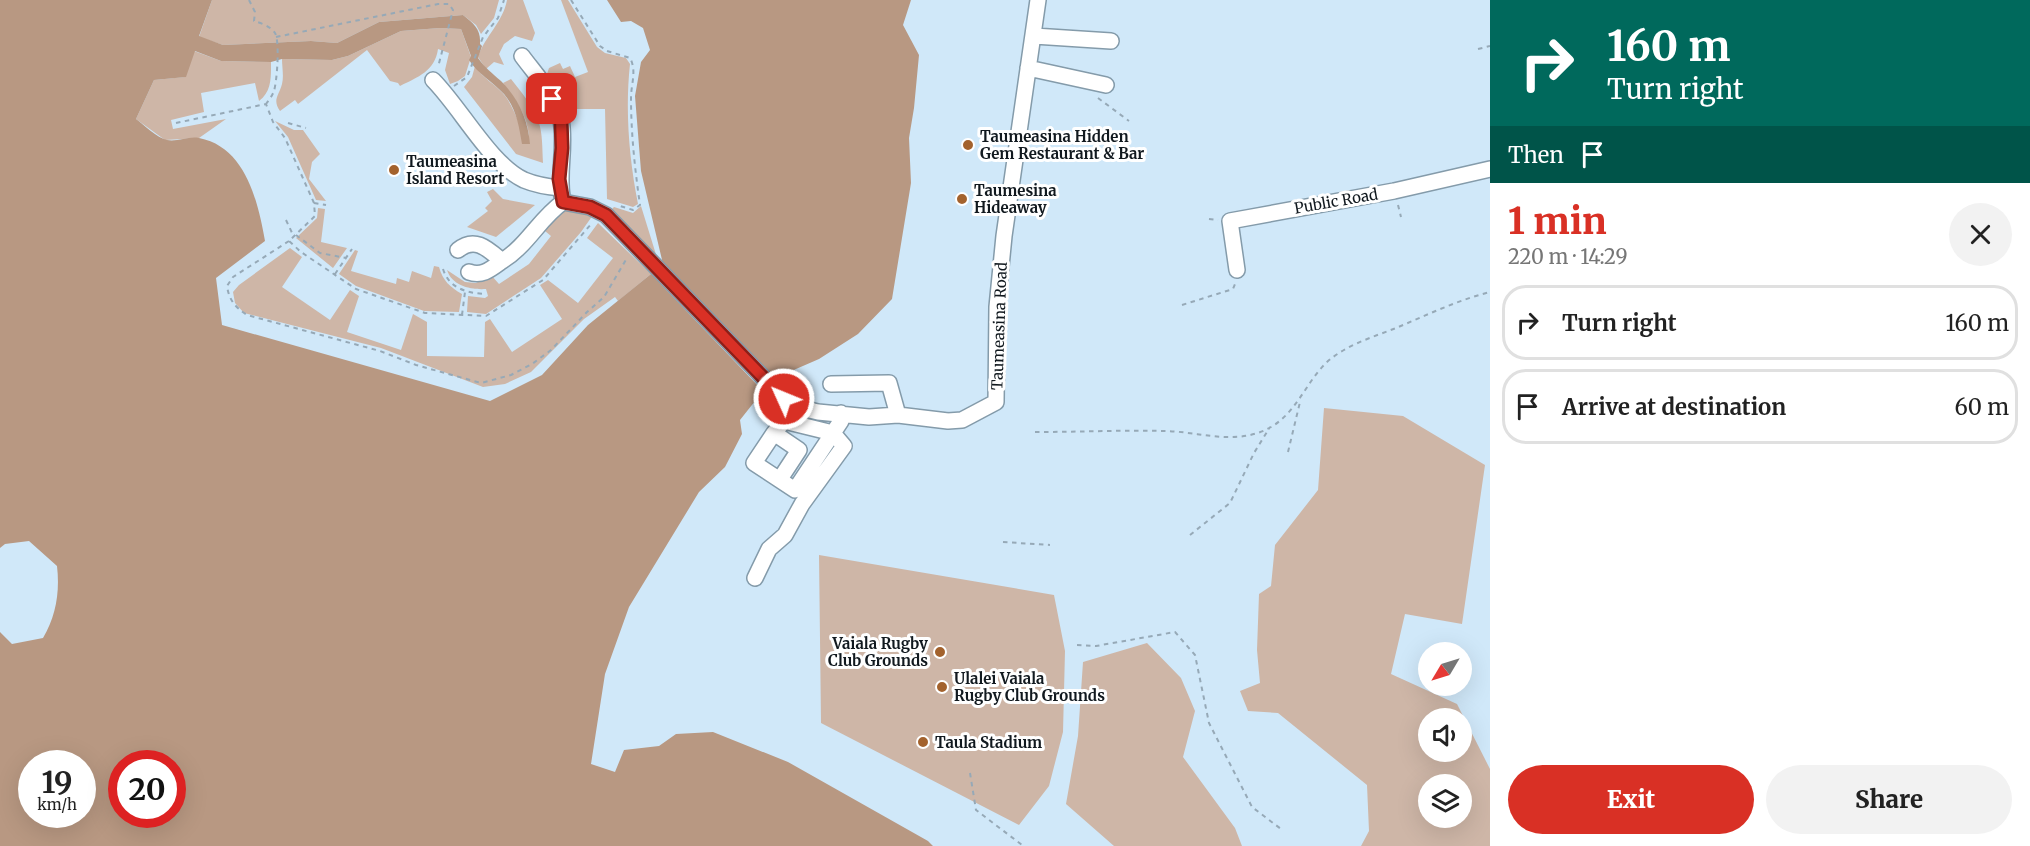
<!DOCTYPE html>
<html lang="en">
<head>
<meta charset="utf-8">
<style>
  body { margin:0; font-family:Merriweather,serif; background:#f2f2f2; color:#222; height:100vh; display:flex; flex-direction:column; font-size:22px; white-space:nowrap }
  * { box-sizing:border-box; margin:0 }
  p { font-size:20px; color:#767676 }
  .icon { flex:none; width:33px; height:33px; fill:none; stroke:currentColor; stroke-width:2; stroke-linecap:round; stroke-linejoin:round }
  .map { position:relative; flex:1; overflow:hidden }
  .panel { display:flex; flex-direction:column; background:#fff; width:540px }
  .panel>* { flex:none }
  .guide { background:#00695c; color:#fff; overflow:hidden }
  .needle { width:39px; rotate:232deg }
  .tools { position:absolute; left:1418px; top:642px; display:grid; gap:12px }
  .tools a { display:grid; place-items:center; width:54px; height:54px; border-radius:50%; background:#fff; box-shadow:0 6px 24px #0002; font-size:30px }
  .speed { position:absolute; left:18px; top:750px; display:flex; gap:12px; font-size:30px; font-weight:700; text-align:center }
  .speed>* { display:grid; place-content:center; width:78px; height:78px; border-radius:50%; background:#fff; box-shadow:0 6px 24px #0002; line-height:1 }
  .speed small { font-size:15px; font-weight:400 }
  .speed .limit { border:9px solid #d22; background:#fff; color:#111 }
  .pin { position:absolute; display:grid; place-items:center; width:51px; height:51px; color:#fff; margin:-26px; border-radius:12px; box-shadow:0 3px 9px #0006 }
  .me { position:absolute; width:66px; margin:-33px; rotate:314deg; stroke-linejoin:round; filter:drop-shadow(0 0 4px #0008) }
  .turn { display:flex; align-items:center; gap:21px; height:126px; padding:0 18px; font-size:27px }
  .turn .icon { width:78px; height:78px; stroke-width:2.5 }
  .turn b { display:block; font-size:42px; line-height:51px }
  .then { display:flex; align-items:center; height:57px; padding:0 18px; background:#0003; gap:12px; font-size:22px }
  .round { display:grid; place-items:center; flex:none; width:63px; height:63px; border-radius:32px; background:#f2f2f2 }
  .headline { display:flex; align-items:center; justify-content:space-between; height:102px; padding:0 18px }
  h1 { font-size:36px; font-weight:800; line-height:45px; color:#d93025 }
  .primary-button { display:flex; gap:12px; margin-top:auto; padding:12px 18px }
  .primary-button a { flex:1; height:69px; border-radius:36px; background:#d93025; color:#fff; font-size:24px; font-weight:800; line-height:69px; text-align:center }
  .primary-button a+a { background:#f2f2f2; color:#222 }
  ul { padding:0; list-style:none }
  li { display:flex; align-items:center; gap:18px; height:75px; margin:0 12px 9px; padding:0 6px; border:3px solid #e0e0e0; border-radius:24px }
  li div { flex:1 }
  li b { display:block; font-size:22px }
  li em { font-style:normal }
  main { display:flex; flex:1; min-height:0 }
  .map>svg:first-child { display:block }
  .green { fill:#ceb6a7; fill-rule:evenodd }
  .water { fill:#b89882; fill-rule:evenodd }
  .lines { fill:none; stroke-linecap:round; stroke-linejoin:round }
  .minor-casing { stroke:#849baa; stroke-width:18 }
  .path { stroke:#96a9b7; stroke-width:2; stroke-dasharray:4.5 4.5; stroke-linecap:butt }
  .minor { stroke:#fff; stroke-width:15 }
  .route-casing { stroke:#8d1f18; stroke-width:15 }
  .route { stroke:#d93025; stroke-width:10 }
  .poi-dot { fill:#a3622d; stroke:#fff; stroke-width:2 }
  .labels { text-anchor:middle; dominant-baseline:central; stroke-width:6; stroke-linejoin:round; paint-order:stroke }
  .poi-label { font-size:15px; font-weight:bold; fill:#11191f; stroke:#fff; text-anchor:start }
  .street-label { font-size:15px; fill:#11191f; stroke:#fff }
</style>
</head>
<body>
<main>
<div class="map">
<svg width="1490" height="846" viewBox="0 0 1490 846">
  <rect width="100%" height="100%" fill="#d0e8f9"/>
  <path class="green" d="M212 0H499L494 18 481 34 476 25 463 15 379 22 337 43 311 41 223 45 199 37Z
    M507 0H523L535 33 532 41 515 36 504 44 499 54 504 65 494 62 486 69 478 57C485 36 503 22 507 0Z
    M561 0H568L597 47 605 53 626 58 630 64C625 110 629 158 638 204L633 207 607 199 605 109H576V112H570L557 86 547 74 549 68 560 63 563 69 570 66 575 77 588 72Z
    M440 28 461 29 471 57 465 76 458 81 450 84 445 70 449 53 438 49C435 71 418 77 400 86L398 83 390 81 367 50 298 104 295 100 280 111C272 99 279 96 282 84 284 76 282 67 282 59L332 60 348 56 401 31Z
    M194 51 221 61 271 62C271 77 272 91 259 101L255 83 201 93 204 112 171 120 173 129 226 119 199 138 165 140 136 119 154 80 185 77Z
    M475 66C483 79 497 85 506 97 516 112 520 128 529 144 530 118 517 103 503 83L511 79C520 91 533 105 538 120 543 133 542 149 543 163L516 154 464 87 472 77Z
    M275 121 294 130H303L320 154 312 162 309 179 326 201 316 200 288 137Z
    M493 189 503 199 535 205 496 237 467 227 488 211 485 208 492 201 487 192Z
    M641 206 658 261 611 210 614 207 633 213Z
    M318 208 325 209 321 242 347 248 333 268 296 238 317 218Z
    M569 208 593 215 581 232 541 278 486 314 467 312 468 296 485 298 488 296 486 289C471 290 452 286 447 270L465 282 476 283 491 275 499 284 529 264 551 236 545 231 552 220Z
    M598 223 651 274 618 301 615 297 584 319 531 372 505 384 483 387 381 348 244 313 235 303 233 292 239 285 290 248 302 257 282 287 330 320 350 290 359 296 347 332 401 350 413 314 427 322V356L484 357 485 322 490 319 512 352 562 319 540 285 548 280 578 303 613 258 587 238Z
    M355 250 358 251 351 271 396 284 397 278 409 282 412 271 431 278 434 266 439 267C443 281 450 287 462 294L459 312 424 311 356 286 339 274Z
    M1324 408 1403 416 1485 465 1462 624 1405 614 1391 674 1457 704 1490 769V846H1361L1369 831 1367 785 1278 713 1248 711 1240 691 1260 683 1257 650 1259 594 1271 586 1275 545 1318 490ZM1428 718H1461V752H1428ZM1428 784H1461V818H1428Z
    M819 555 1054 595 1065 651 1063 732 1049 786 1019 825 821 723Z
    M1147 643 1181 678 1195 711 1183 757 1235 828 1242 846H1114L1066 804 1078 736 1083 662Z"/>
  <path class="water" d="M0 0H212L199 36 223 45 311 41 337 43 379 22 463 15C474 24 481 29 480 44L482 46 478 58C485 68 492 73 501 81 519 99 528 120 530 144H522C519 126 516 108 504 94 492 81 478 74 469 60L471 56 461 29 440 28 401 31 348 56 332 60 282 59 271 62 221 61 195 51 186 77 154 80 136 119C144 125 157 138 167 140 177 142 189 136 199 138 246 147 258 202 265 241L216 278 222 325 490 401 542 375 588 325 651 274 763 391 740 420 742 434 725 467 699 492 629 607 605 674 591 764 615 772 624 750 659 746 676 734 713 732 788 762 928 841 933 846H0V632L12 644 43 638C56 616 60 592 57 566L29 541 5 544 0 548ZM32 764H82V814H32ZM122 764H172V814H122Z
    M607 0H911L903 25 919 55 914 108 909 138 911 183 892 299 858 334 819 359 773 379 663 264 641 171 635 96 641 62 650 50 643 28 631 21 621 22Z"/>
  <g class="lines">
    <defs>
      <path id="minor" d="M1034 36 1111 41
        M522 56C536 75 557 97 561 120 566 145 558 171 562 196
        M1028 68 1106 85
        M433 80C461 108 490 164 524 180 536 185 548 187 561 188
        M563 202 590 207 606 215 784 399 801 408 818 412 869 417 898 415 948 421 962 420 996 402 997 307 1004 236 1038 0
        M458 250C475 236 488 249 502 261 491 269 482 277 469 272
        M502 261C528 245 539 219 563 202
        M1237 270 1230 221 1394 191 1490 169
        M831 384 889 383 898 415
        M780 479 799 450 774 433 754 463 795 490 841 421V413
        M755 578 769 549 785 535 802 504 844 446 833 433 784 421 774 433"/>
    </defs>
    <use href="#minor" class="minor-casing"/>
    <path class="path" d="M249 0 255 12 254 21C261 23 270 26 275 33 280 42 277 81 274 91 272 96 269 100 266 104
      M571 0 600 46 607 51 630 58C637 71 631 84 631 98 631 134 635 170 640 205L633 210 617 205
      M276 37 438 4H449L453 10 438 67
      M1478 49 1490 46
      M454 86 467 77 483 37 498 18 504 0
      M1098 98 1129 121
      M176 123 266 104 273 122 285 138 314 203 315 216 289 241 301 252 356 289 425 313 486 316 543 280 592 223
      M288 123 306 128
      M314 203 326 205
      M1398 205 1401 217
      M1209 219 1218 220
      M286 220 294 237
      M296 235 320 253 346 258
      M289 241 233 277 227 286C229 300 235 307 247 315L380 351 416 365 481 383 511 375 532 364 551 350 587 312 604 297 627 258
      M443 269C449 288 466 293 485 294
      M335 274 352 249
      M1182 305 1233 289 1235 284
      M462 315 465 292
      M1035 432C1078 432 1121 430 1163 431 1199 431 1236 447 1271 427 1297 412 1306 382 1327 362 1346 345 1373 337 1396 328 1427 315 1458 300 1490 292
      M1288 452 1300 402
      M1190 535 1230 503 1254 453 1270 427
      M1003 542 1050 545
      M1077 645 1096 646 1175 632 1195 655 1209 723 1252 807 1281 829
      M970 773 976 810 1022 845"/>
    <use href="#minor" class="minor"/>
  </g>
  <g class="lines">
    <defs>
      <path id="route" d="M552 99 561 119 562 148 559 179 563 202 590 207 606 215 784 399"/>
    </defs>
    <use href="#route" class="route-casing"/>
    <use href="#route" class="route"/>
  </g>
  <g class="poi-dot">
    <circle cx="968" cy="145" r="6"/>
    <circle cx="394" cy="170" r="6"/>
    <circle cx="962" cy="199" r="6"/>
    <circle cx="940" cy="652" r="6"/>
    <circle cx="942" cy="687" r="6"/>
    <circle cx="923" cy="742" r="6"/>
  </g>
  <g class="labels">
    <g class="poi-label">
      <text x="980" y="136">Taumeasina Hidden<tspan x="980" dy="17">Gem Restaurant &amp; Bar</tspan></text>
      <text x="406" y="161">Taumeasina<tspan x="406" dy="17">Island Resort</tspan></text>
      <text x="974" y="190">Taumesina<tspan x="974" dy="17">Hideaway</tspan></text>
      <text x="928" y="643" text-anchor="end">Vaiala Rugby<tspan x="928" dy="17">Club Grounds</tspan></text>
      <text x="954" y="678">Ulalei Vaiala<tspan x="954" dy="17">Rugby Club Grounds</tspan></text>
      <text x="935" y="742">Taula Stadium</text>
    </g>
    <g class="street-label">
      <text transform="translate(1336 201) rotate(-10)">Public Road</text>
      <text transform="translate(999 326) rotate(-88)">Taumeasina Road</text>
    </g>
  </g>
</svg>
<div class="tools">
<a><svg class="needle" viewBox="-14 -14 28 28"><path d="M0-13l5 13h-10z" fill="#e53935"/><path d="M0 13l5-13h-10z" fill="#767676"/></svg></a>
<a><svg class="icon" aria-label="sound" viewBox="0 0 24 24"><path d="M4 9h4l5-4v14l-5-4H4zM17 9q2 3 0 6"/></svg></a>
<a><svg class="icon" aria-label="layers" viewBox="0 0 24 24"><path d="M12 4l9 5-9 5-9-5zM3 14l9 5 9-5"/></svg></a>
</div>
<div class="speed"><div>19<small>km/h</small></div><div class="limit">20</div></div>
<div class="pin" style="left:552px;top:99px;background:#d93025"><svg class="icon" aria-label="arrive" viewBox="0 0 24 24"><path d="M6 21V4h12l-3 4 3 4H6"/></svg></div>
<svg class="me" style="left:784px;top:399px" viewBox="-20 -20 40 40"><circle r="17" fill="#d93025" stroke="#fff" stroke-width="3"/><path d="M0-11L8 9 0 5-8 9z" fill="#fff"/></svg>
</div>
<section class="panel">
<div class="guide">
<div class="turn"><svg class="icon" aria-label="right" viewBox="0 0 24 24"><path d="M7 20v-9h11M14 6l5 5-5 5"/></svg><div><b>160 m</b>Turn right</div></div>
<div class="then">Then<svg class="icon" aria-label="arrive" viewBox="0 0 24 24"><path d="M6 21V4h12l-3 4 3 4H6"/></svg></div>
</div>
<div class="headline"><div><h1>1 min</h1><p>220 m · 14:29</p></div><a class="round"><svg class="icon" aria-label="close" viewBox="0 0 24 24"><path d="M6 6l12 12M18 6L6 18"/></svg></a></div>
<ul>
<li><svg class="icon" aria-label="right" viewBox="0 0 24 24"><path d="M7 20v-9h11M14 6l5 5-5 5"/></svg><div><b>Turn right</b></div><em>160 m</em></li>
<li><svg class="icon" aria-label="arrive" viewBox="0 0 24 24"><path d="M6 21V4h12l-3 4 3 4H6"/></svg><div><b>Arrive at destination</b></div><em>60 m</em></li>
</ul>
<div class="primary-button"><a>Exit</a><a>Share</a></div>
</section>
</main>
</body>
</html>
